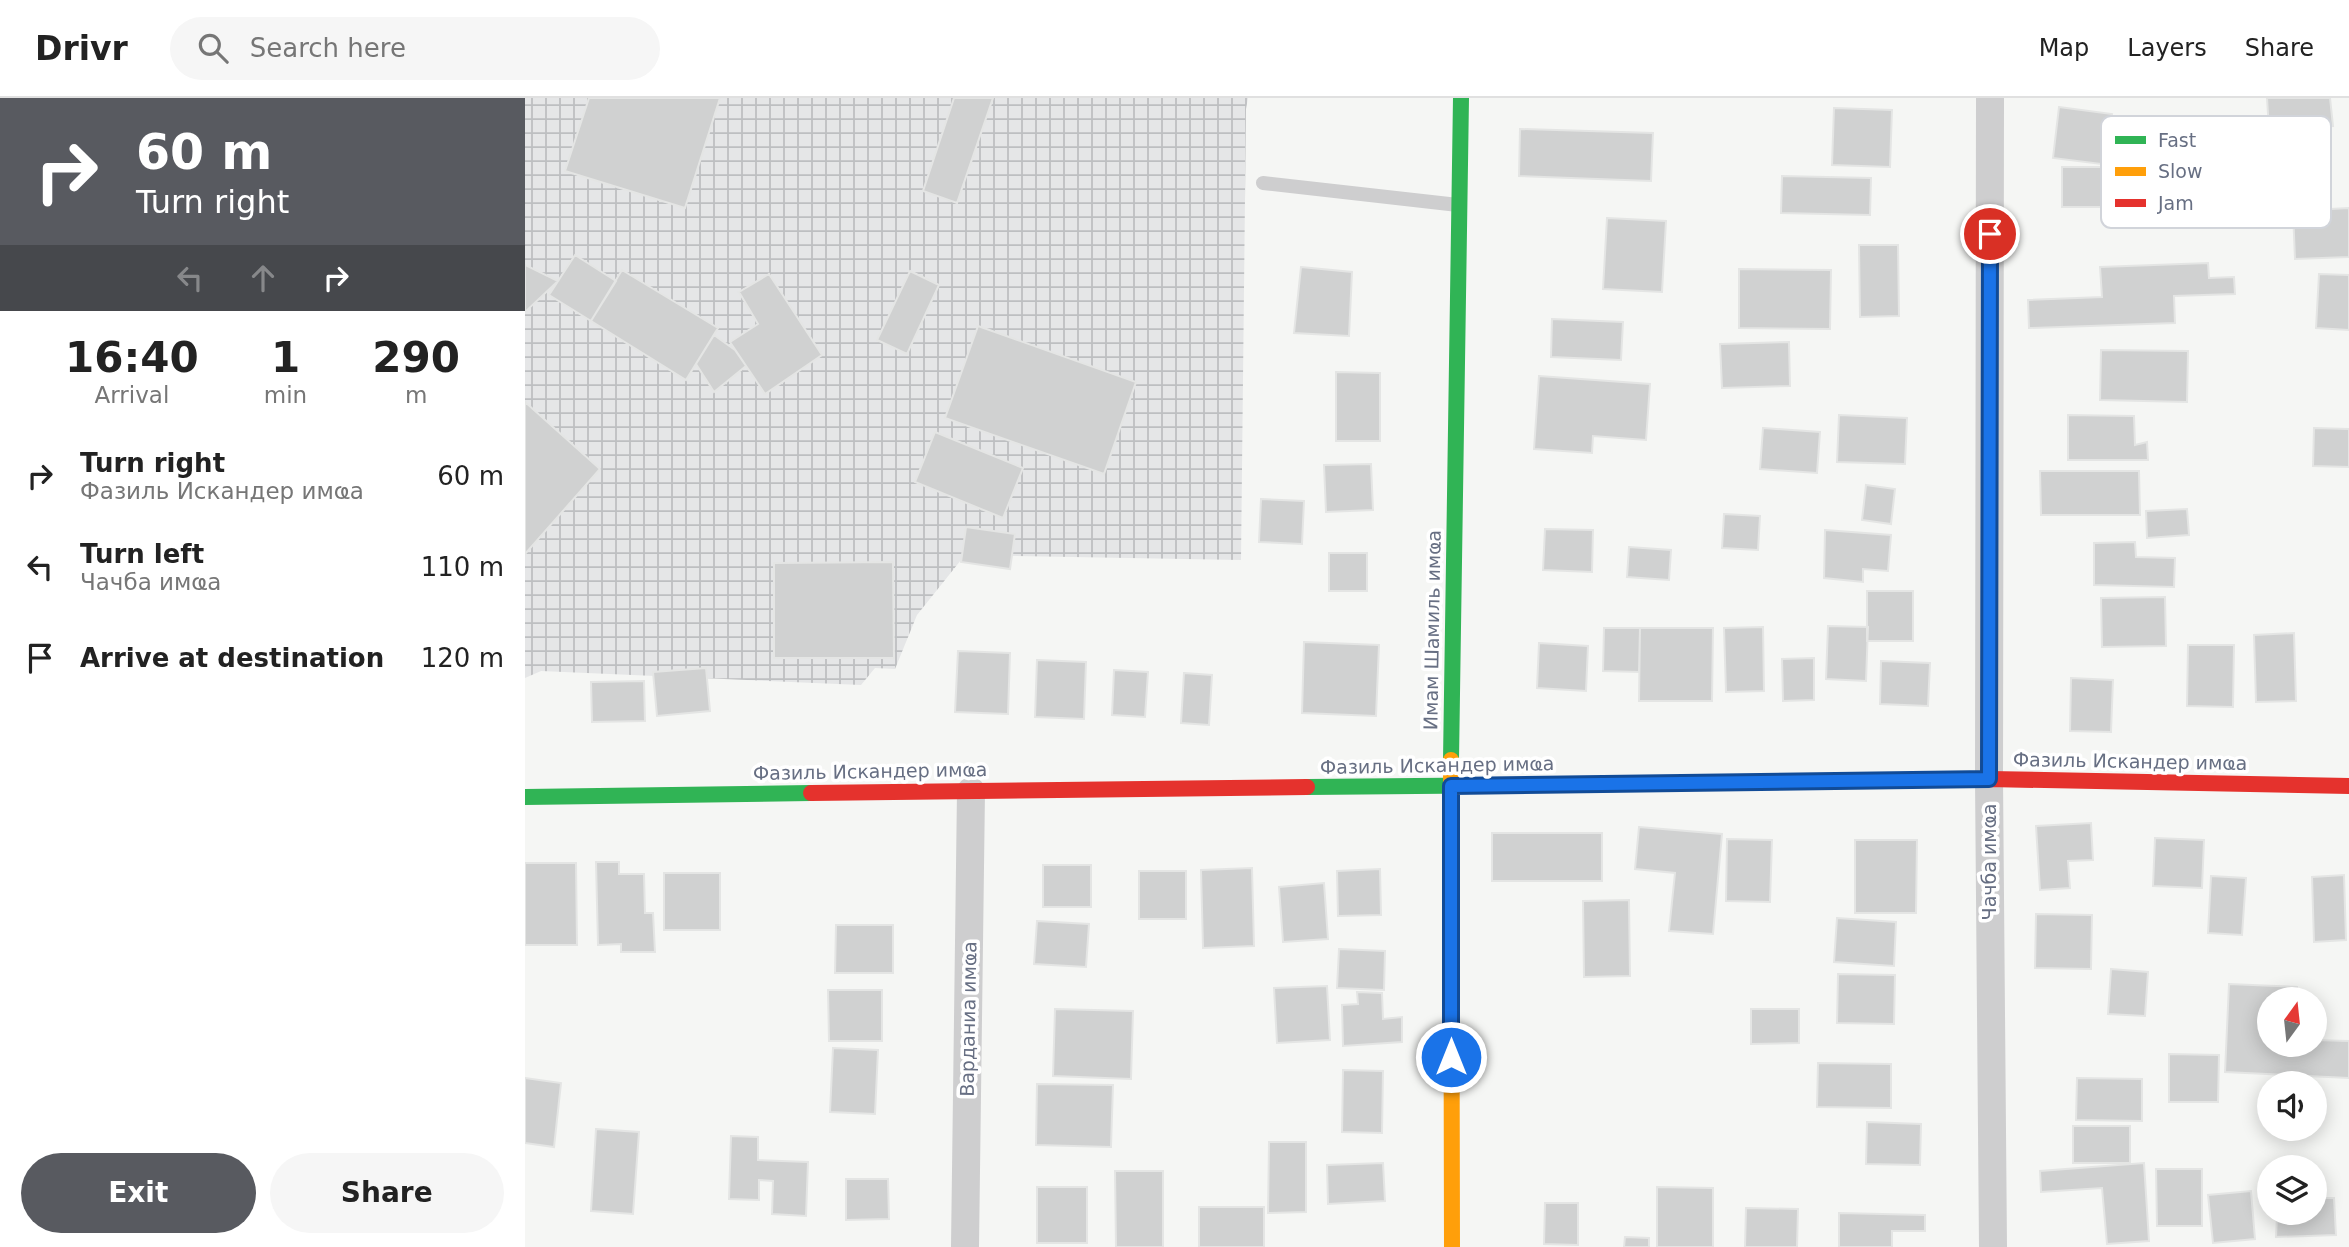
<!DOCTYPE html>
<html lang="en">
<head>
<meta charset="utf-8">
<style>
  body { margin:0; font-family:"DejaVu Sans",sans-serif; background:#f6f6f6; color:#222; height:100vh; display:flex; flex-direction:column; font-size:26px; white-space:nowrap }
  * { box-sizing:border-box; margin:0 }
  p { font-size:23px; color:#767676 }
  .icon { flex:none; width:38px; height:38px; fill:none; stroke:currentColor; stroke-width:2; stroke-linecap:round; stroke-linejoin:round }
  .map { position:relative; flex:1; overflow:hidden }
  .details { display:flex; flex-direction:column; background:#fff; width:525px }
  .details>* { flex:none }
  .banner { background:#585a60; color:#fff; overflow:hidden }
  .needle { width:46px; rotate:15deg }
  .fabs { position:absolute; left:1732px; top:889px; display:grid; gap:14px }
  .fabs a { display:grid; place-items:center; width:70px; height:70px; border-radius:50%; background:#fff; box-shadow:0 4px 18px #0003; font-size:35px }
  .pin { position:absolute; display:grid; place-items:center; width:60px; height:60px; color:#fff; margin:-30px; border:4px solid #fff; border-radius:50%; box-shadow:0 2px 7px #0007 }
  .me { position:absolute; width:77px; margin:-38px; rotate:0deg; stroke-linejoin:round; filter:drop-shadow(0 0 5px #0008) }
  .turn { display:flex; align-items:center; gap:24px; height:147px; padding:0 21px; font-size:32px }
  .turn .icon { width:91px; height:91px; stroke-width:2.5 }
  .turn b { display:block; font-size:49px; line-height:60px }
  .lanes { display:flex; align-items:center; height:66px; padding:0 21px; background:#0003; justify-content:center; gap:35px; direction:ltr }
  .lanes .off { opacity:.35 }
  .eta { display:flex; justify-content:space-evenly; align-items:center; height:119px; text-align:center }
  .eta b { font-size:42px; font-weight:700; line-height:49px }
  .cta { display:flex; gap:14px; margin-top:auto; padding:14px 21px }
  .cta a { flex:1; height:80px; border-radius:42px; background:#585a60; color:#fff; font-size:28px; font-weight:700; line-height:80px; text-align:center }
  .cta a+a { background:#f6f6f6; color:#222 }
  ul { padding:0; list-style:none }
  li { display:flex; align-items:center; gap:21px; height:91px; padding:0 21px }
  li div { flex:1 }
  li b { display:block; font-size:26px }
  li em { font-style:normal }
  header { display:flex; align-items:center; gap:42px; box-sizing:border-box; height:98px; padding:0 35px; background:#fff; border-bottom:2px solid #e0e0e0 }
  header strong { font-size:33px }
  nav { display:flex; gap:38px; margin-inline-start:auto; font-size:24px }
  .search { width:490px; height:63px; background:#f6f6f6; display:flex; align-items:center; gap:18px; box-sizing:border-box; padding:0 24px; border-radius:38px; color:#767676; font-size:26px }
  main { display:flex; flex:1; min-height:0 }
  .map>svg:first-child { display:block }
  .industrial { fill:url(#industrial-grid) }
  .building { fill:#d0d1d1; stroke:#e4e5e4; stroke-width:2 }
  .lines { fill:none; stroke-linecap:round; stroke-linejoin:round }
  .lane { stroke:#cececf; stroke-width:14 }
  .street { stroke:#cececf; stroke-width:28 }
  .fast { stroke:#30b455; stroke-width:16 }
  .slow { stroke:#ff9f0a; stroke-width:16 }
  .jam { stroke:#e5322d; stroke-width:16 }
  .route-casing { stroke:#114b97; stroke-width:18 }
  .route { stroke:#1a73e8; stroke-width:12 }
  .labels { text-anchor:middle; dominant-baseline:central; stroke-width:7; stroke-linejoin:round; paint-order:stroke }
  .street-label { font-size:19px; fill:#676f83; stroke:#fff }
  .key { fill:#fff; stroke:#d1d4da; stroke-width:2 }
  .key-label { font-size:19px; fill:#676f83 }
</style>
</head>
<body>
<header>
<strong>Drivr</strong>
<div class="search"><svg class="icon" aria-label="search" viewBox="0 0 24 24"><circle cx="10" cy="10" r="6"/><path d="M15 15l6 6"/></svg>Search here</div>
<nav><a>Map</a><a>Layers</a><a>Share</a></nav>
</header>
<main>
<section class="details">
<div class="banner">
<div class="turn"><svg class="icon" aria-label="right" viewBox="0 0 24 24"><path d="M7 20v-9h11M14 6l5 5-5 5"/></svg><div><b>60 m</b>Turn right</div></div>
<div class="lanes"><svg class="icon off" aria-label="left" viewBox="0 0 24 24"><path d="M17 20v-9H6M10 6l-5 5 5 5"/></svg><svg class="icon off" aria-label="ahead" viewBox="0 0 24 24"><path d="M12 20V5M6 11l6-6 6 6"/></svg><svg class="icon" aria-label="right" viewBox="0 0 24 24"><path d="M7 20v-9h11M14 6l5 5-5 5"/></svg></div>
</div>
<div class="eta">
<div><b>16:40</b><p>Arrival</p></div>
<div><b>1</b><p>min</p></div>
<div><b>290</b><p>m</p></div>
</div>
<ul>
<li><svg class="icon" aria-label="right" viewBox="0 0 24 24"><path d="M7 20v-9h11M14 6l5 5-5 5"/></svg><div><b>Turn right</b><p>Фазиль Искандер имҩа</p></div><em>60 m</em></li>
<li><svg class="icon" aria-label="left" viewBox="0 0 24 24"><path d="M17 20v-9H6M10 6l-5 5 5 5"/></svg><div><b>Turn left</b><p>Чачба имҩа</p></div><em>110 m</em></li>
<li><svg class="icon" aria-label="arrive" viewBox="0 0 24 24"><path d="M6 21V4h12l-3 4 3 4H6"/></svg><div><b>Arrive at destination</b></div><em>120 m</em></li>
</ul>
<div class="cta"><a>Exit</a><a>Share</a></div>
</section>
<div class="map">
<svg width="1824" height="1149" viewBox="0 0 1824 1149">
  <defs>
    <pattern id="industrial-grid" width="8" height="8" patternUnits="userSpaceOnUse" patternTransform="scale(1.75)"><rect width="8" height="8" fill="#e5e6e7"/><path d="M0 4h8M4 0v8" fill="none" stroke="#bdbfc1"/></pattern>
  </defs>
  <rect width="100%" height="100%" fill="#f5f6f4"/>
  <path class="industrial" d="M0 0H723L721 11 716 462 440 457 392 517 370 571 350 570 336 587 16 573 0 580Z"/>
  <path class="building" d="M64 0H195L160 110 40 73Z
    M429 0H468L432 105 398 93Z
    M1742 0H1805L1808 28 1744 32Z
    M1534 9 1587 16 1584 34 1604 36 1600 69 1528 60Z
    M1309 10 1367 12 1365 69 1307 67Z
    M995 31 1128 35 1126 83 994 78Z
    M1537 69H1621V109H1537Z
    M1257 78 1346 80 1345 117 1256 115Z
    M1824 110V159L1770 161 1768 113Z
    M1082 120 1141 123 1137 194 1078 191Z
    M1334 147H1373L1374 218 1335 219Z
    M50 157 91 183 66 223 24 197Z
    M1683 165 1684 180 1709 179 1710 196 1649 198 1650 225 1504 230 1503 202 1577 199 1575 169Z
    M0 167 33 183 0 214Z
    M776 169 827 174 824 238 769 235Z
    M1214 171 1306 172 1305 231 1214 230Z
    M97 172 193 230 161 282 66 223Z
    M385 173 414 187 382 256 352 242Z
    M244 176 297 257 240 296 205 244 233 226 214 194Z
    M1794 176 1824 177V232L1791 230Z
    M1027 221 1098 224 1096 262 1026 259Z
    M453 228 611 284 579 376 420 320Z
    M189 237 210 252 221 268 189 294 171 266Z
    M1264 244 1265 288 1197 290 1195 246Z
    M1576 252 1663 253 1662 304 1575 302Z
    M811 274 855 275V343H811Z
    M1014 278 1125 286 1121 342 1068 338 1067 355 1009 351Z
    M0 304 75 371 0 456Z
    M1314 317 1382 320 1380 366 1312 364Z
    M1543 317 1609 318 1610 347 1622 344 1623 362H1543Z
    M1238 330 1295 334 1292 375 1235 371Z
    M1789 330 1824 331V369L1788 368Z
    M410 334 498 370 478 420 390 384Z
    M846 366 848 412 801 414 799 367Z
    M1515 373H1614L1615 417H1516Z
    M1341 387 1370 391 1366 426 1337 422Z
    M736 401 779 403 777 446 734 444Z
    M1662 411 1664 437 1622 440 1621 413Z
    M1199 416 1235 418 1233 452 1197 450Z
    M441 429 490 436 485 471 436 464Z
    M1020 431 1068 432 1067 474 1018 472Z
    M1300 432 1366 437 1363 473 1338 471V484L1299 480Z
    M1610 444 1611 459 1650 460 1649 489 1569 487V445Z
    M1104 449 1146 452 1144 482 1102 479Z
    M804 455H842V493H804Z
    M368 464 369 560H249V465Z
    M1342 493H1388V543H1342Z
    M1640 499 1641 548 1577 549 1576 500Z
    M1303 528 1343 529 1341 583 1301 581Z
    M1238 529 1239 593 1201 594 1199 530Z
    M1079 530H1115L1114 574 1078 573Z
    M1115 530H1188L1187 603H1114Z
    M1769 535 1771 603 1731 604 1729 537Z
    M779 544 854 547 851 618 777 615Z
    M1014 545 1063 548 1061 593 1012 590Z
    M1663 547H1709L1708 609 1662 608Z
    M433 553 485 555 483 616 430 614Z
    M1289 560V602L1258 603 1257 561Z
    M512 562 561 564 559 621 510 619Z
    M1356 563 1405 565 1403 608 1355 606Z
    M181 570 185 613 132 618 128 574Z
    M589 572 623 574 620 619 587 617Z
    M659 575 687 577 684 627 656 625Z
    M1546 580 1588 582 1586 634 1545 633Z
    M119 583 120 623 67 624 66 584Z
    M1566 725 1568 762 1543 763 1545 790 1515 792 1511 728Z
    M1114 729 1197 736 1188 836 1144 833 1150 775 1110 771Z
    M967 735H1077V783H967Z
    M1630 740 1679 742 1677 790 1628 788Z
    M1202 741 1247 742 1245 804 1201 803Z
    M1330 742H1392L1391 815H1330Z
    M71 764H94V776H119L120 815H128L130 854H96V846L73 847Z
    M0 765H51L52 847H0Z
    M518 767H566V809H518Z
    M727 770 729 848 678 850 676 772Z
    M855 771 856 817 813 818 812 773Z
    M614 773H661V821H614Z
    M139 775H195V832H139Z
    M1819 777 1821 842 1789 844 1787 779Z
    M1686 778 1721 780 1717 837 1683 835Z
    M799 785 803 841 758 844 754 789Z
    M1104 802 1105 878 1059 879 1058 803Z
    M1511 816 1567 817 1566 871 1510 870Z
    M1312 820 1371 824 1369 868 1309 864Z
    M512 823 564 826 561 869 509 866Z
    M311 827H368V875H310Z
    M814 851 860 853 859 892 812 890Z
    M1586 871 1623 874 1620 918 1583 916Z
    M1313 876 1370 877 1369 926 1312 925Z
    M1704 886 1772 889V901H1745V947H1790V942L1824 943V980L1700 974Z
    M802 888 805 942 752 945 749 890Z
    M303 892H357V943H304Z
    M832 894 857 895 858 921 877 919V944L818 948 817 907 833 906Z
    M530 911 608 913 606 981 528 978Z
    M1226 911H1274V945L1226 946Z
    M308 950 353 952 350 1016 305 1014Z
    M1644 956 1694 957 1693 1004H1644Z
    M1293 965 1366 966V1010L1292 1009Z
    M818 972 858 973 857 1035 817 1034Z
    M0 980 36 985 29 1049 0 1045Z
    M1552 980 1617 981V1023L1551 1022Z
    M512 986 588 987 586 1049 511 1047Z
    M1342 1024 1396 1026 1395 1067 1341 1066Z
    M1548 1028H1605V1065H1548Z
    M71 1031 114 1034 108 1116 66 1113Z
    M206 1038 233 1039V1062L283 1064 281 1118 247 1116 248 1083 234 1082V1102L204 1101Z
    M744 1044H781V1114L743 1115Z
    M858 1065 860 1103 803 1106 802 1067Z
    M1619 1065 1624 1143 1582 1146 1577 1090 1516 1094 1515 1073Z
    M1631 1071H1677V1128H1632Z
    M590 1073H638V1149H591Z
    M321 1081H363L364 1121 321 1122Z
    M512 1089H562V1145H512Z
    M1132 1089 1188 1090V1149H1132Z
    M1726 1093 1730 1141 1688 1145 1683 1097Z
    M1790 1100H1809L1811 1137 1751 1139 1752 1118H1762L1761 1115H1790Z
    M1020 1105H1053V1147L1019 1146Z
    M674 1109H739V1149H674Z
    M1221 1110 1273 1111 1272 1149H1220Z
    M1314 1115 1400 1117V1133H1367V1149H1314Z
    M1100 1139 1124 1140V1149H1099Z"/>
  <g class="lines">
    <path class="lane" d="M738 85 933 107"/>
    <path class="street" d="M1465 0 1464 681 1468 1149
      M440 1149 446 693"/>
    <path class="fast" d="M926 662 936 0
      M782 689 1095 686
      M0 699 286 695"/>
    <path class="slow" d="M926 662 927 1149
      M1095 686 1396 682"/>
    <path class="jam" d="M1396 682 1464 681 1824 688
      M286 695 782 689"/>
  </g>
  <g class="lines">
    <defs>
      <path id="route" d="M926 959V688L1464 681 1465 136"/>
    </defs>
    <use href="#route" class="route-casing"/>
    <use href="#route" class="route"/>
  </g>
  <g class="labels">
    <g class="street-label">
      <text transform="translate(907 532) rotate(-89)">Имам Шамиль имҩа</text>
      <text transform="translate(1605 663) rotate(1)">Фазиль Искандер имҩа</text>
      <text transform="translate(912 667) rotate(-1)">Фазиль Искандер имҩа</text>
      <text transform="translate(345 673) rotate(-1)">Фазиль Искандер имҩа</text>
      <text transform="translate(1464 764) rotate(-90)">Чачба имҩа</text>
      <text transform="translate(443 921) rotate(-89)">Варданиа имҩа</text>
    </g>
  </g>
  <rect x="1576" y="18" width="230" height="112" rx="10" class="key"/>
  <rect x="1590" y="38" width="31" height="8" fill="#30b455"/>
  <rect x="1590" y="69" width="31" height="9" fill="#ff9f0a"/>
  <rect x="1590" y="101" width="31" height="8" fill="#e5322d"/>
  <g class="key-label">
    <text x="1633" y="49">Fast</text>
    <text x="1633" y="80">Slow</text>
    <text x="1633" y="112">Jam</text>
  </g>
</svg>
<div class="fabs">
<a><svg class="needle" viewBox="-14 -14 28 28"><path d="M0-13l5 13h-10z" fill="#e53935"/><path d="M0 13l5-13h-10z" fill="#767676"/></svg></a>
<a><svg class="icon" aria-label="sound" viewBox="0 0 24 24"><path d="M4 9h4l5-4v14l-5-4H4zM17 9q2 3 0 6"/></svg></a>
<a><svg class="icon" aria-label="layers" viewBox="0 0 24 24"><path d="M12 4l9 5-9 5-9-5zM3 14l9 5 9-5"/></svg></a>
</div>
<div class="pin" style="left:1465px;top:136px;background:#d93025"><svg class="icon" aria-label="arrive" viewBox="0 0 24 24"><path d="M6 21V4h12l-3 4 3 4H6"/></svg></div>
<svg class="me" style="left:926px;top:959px" viewBox="-20 -20 40 40"><circle r="17" fill="#1a73e8" stroke="#fff" stroke-width="3"/><path d="M0-11L8 9 0 5-8 9z" fill="#fff"/></svg>
</div>
</main>
</body>
</html>
